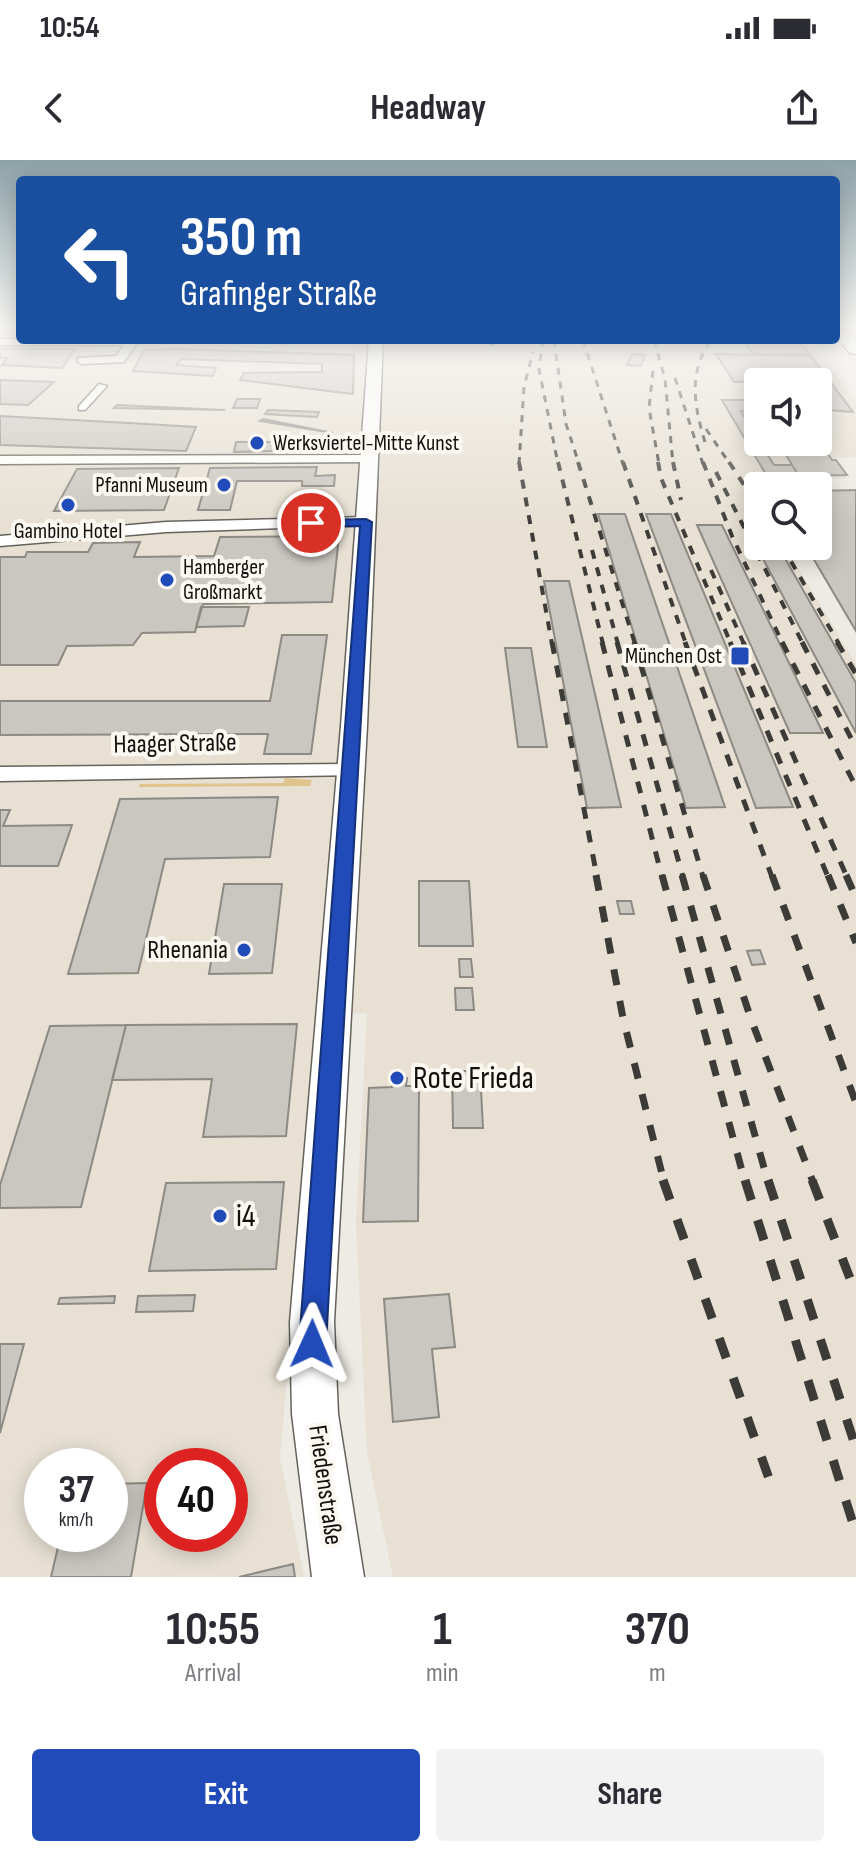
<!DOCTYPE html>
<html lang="en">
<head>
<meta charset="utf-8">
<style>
  body { margin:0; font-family:"Sofia Sans Condensed",sans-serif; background:#f2f2f3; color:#2b2b33; height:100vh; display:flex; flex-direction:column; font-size:30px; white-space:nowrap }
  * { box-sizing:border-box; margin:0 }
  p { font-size:26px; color:#7c7c81 }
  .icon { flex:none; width:44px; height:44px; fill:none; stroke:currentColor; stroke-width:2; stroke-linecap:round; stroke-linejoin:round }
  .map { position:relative; height:1417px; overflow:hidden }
  .panel { display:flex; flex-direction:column; background:#fff; flex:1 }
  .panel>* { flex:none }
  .top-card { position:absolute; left:16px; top:16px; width:824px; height:168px; border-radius:8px; box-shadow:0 4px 20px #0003; background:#1a4fa0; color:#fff; overflow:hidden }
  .controls { position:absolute; left:744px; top:208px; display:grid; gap:16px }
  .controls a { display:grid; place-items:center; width:88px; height:88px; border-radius:8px; background:#fff; box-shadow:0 4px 20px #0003; font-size:40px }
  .speed { position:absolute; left:24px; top:1288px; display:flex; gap:16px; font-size:40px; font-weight:700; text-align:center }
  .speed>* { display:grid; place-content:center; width:104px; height:104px; border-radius:50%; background:#fff; box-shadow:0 4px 20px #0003; line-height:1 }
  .speed small { font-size:20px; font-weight:400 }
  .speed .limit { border:12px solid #d22; background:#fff; color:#111 }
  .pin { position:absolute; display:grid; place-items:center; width:68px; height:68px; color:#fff; margin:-34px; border:4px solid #fff; border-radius:50%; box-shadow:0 2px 8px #0007 }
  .me { position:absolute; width:88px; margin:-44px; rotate:1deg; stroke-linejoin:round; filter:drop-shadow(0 0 6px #0008) }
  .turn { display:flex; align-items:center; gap:28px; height:168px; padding:0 32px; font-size:36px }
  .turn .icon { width:104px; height:104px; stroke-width:2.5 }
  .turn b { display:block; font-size:56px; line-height:68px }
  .eta { display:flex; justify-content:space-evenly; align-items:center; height:136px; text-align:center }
  .eta b { font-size:48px; font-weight:700; line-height:56px }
  .primary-button { display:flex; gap:16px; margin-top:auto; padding:16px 32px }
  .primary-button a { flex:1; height:92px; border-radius:8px; background:#204bb9; color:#fff; font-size:32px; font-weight:700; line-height:92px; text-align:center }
  .primary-button a+a { background:#f2f2f3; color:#2b2b33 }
  .status { display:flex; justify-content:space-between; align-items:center; height:56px; padding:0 40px; background:#fff; direction:ltr }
  .status svg { height:22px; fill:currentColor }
  header { display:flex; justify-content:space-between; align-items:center; height:104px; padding:0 32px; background:#fff; font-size:36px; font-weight:700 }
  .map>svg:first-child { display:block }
  .built { fill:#e7e0d3; fill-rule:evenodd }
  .green { fill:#dfc48e }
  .building { fill:#cac6c0; stroke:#8d8a84; stroke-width:2 }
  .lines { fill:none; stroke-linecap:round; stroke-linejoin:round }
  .pedestrian-casing { stroke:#65625c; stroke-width:3 }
  .minor-casing { stroke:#65625c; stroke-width:3 }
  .tertiary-casing { stroke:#65625c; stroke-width:3 }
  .secondary-casing { stroke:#65625c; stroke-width:3 }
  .pedestrian { fill:#fff; fill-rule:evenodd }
  .minor { fill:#fff; fill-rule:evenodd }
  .tertiary { fill:#fff; fill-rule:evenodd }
  .secondary { fill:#fff; fill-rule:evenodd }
  .rail-far4 { stroke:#3d3b38; stroke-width:3; stroke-dasharray:7 7; stroke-linecap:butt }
  .rail-far3 { stroke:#3d3b38; stroke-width:4; stroke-dasharray:9 9; stroke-linecap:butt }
  .rail-far2 { stroke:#3d3b38; stroke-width:5; stroke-dasharray:12 12; stroke-linecap:butt }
  .rail-far1 { stroke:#3d3b38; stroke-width:7; stroke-dasharray:16 16; stroke-linecap:butt }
  .rail { stroke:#3d3b38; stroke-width:9; stroke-dasharray:21 21; stroke-linecap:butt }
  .route { fill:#204bb9; stroke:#153178; stroke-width:2 }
  .poi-dot { fill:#204bb9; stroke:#fbf8f1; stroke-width:3 }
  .labels { text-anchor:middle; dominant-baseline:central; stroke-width:8; stroke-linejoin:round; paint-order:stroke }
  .far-poi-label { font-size:22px; fill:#12100e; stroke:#fbf8f1; text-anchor:start }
  .street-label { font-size:26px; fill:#12100e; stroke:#fbf8f1 }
  .poi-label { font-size:26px; fill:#12100e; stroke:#fbf8f1; text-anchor:end }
  .near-poi-label { font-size:32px; fill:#12100e; stroke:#fbf8f1; text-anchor:start }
</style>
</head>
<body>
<div class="status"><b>10:54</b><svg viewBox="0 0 49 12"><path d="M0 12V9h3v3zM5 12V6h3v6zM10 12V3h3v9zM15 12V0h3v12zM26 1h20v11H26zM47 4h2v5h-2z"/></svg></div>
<header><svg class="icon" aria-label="back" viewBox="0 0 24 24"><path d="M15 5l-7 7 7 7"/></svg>Headway<svg class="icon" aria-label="share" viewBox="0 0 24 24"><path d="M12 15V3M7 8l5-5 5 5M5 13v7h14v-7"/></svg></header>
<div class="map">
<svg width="856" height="1417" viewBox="0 0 856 1417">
  <rect width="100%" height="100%" fill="#eeebe4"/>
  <path class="built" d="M0 166H20V180H85L81 188 356 193V188L121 180H717L710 189 816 190 856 239V297L832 298 847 319 746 320 758 341V386H785L856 504V1417H393L367 1292 356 1063 367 853 318 855 280 1298 304 1417H0ZM758 222H818V282H758ZM42 1306H110V1374H42ZM162 1306H230V1374H162Z"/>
  <path class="green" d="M285 618 312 620 310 626 139 627 140 624 283 623Z"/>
  <path class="building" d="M0 166H20V174H0Z
    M734 180H798L810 194H753L744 182Z
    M0 189H75L62 208 2 205 7 198H0Z
    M177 189 354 195 353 234 240 220 244 213 322 212V204L181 199 176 205 216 208 213 216 133 211 144 190Z
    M632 194 645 195 641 206 627 205Z
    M716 194 811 196 853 252 818 249V222H734Z
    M0 220 54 222 28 245 0 244Z
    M237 239H260L257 248H233Z
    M722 240H751L758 251H741L751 268H758V282H778L761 284 774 305H792L799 316H767Z
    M117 245 225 250 114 248Z
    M268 250 319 252 317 257 265 254Z
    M0 256 129 263 196 267 186 291 0 285Z
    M263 259 333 273 260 261Z
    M818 280 832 300H836L847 315 799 316 778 282Z
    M236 282H273L272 286 329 290 234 292Z
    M317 307 315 316 335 315 334 326H302V321H237L230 350H198L210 308Z
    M179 308 164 350 54 351 77 309Z
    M856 330V471L806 386H818V331Z
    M598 354H625L725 647 686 648Z
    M646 354H671L793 647 756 648Z
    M697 365H722L823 573H790Z
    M745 365H758V386H778L856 523V573Z
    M339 376 332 442 203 444 195 472 142 473 133 485 67 486 58 505H0V397H25L27 392H88L93 383 140 382 134 397 214 396 220 377Z
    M544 421H569L621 647 587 648Z
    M201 447H249L244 466 196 467Z
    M282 475H327L311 594H264L268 574 0 575V541H270Z
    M505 488H531L547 587H518Z
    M278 637 270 697 165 699 138 813 68 814 120 639Z
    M0 650H10L3 666 72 665 58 706H0Z
    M419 721H469L473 786H419Z
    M224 724H282L272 813 209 814Z
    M617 741H631L634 754H620Z
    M760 790 765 804 752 805 747 791Z
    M459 799H471L473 817H460Z
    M455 828H472L474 850H456Z
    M297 864 286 976 203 977 212 919 112 920 126 865Z
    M126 865 81 1047 0 1048V1025L50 866Z
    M452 911H480L483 968H453Z
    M392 918H407L406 926H419L418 1061 363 1062 369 928 392 927Z
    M284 1022 276 1109 149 1111 166 1023Z
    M449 1134 455 1187 432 1189 439 1257 393 1262 384 1139Z
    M195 1135 193 1151 136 1152 138 1136Z
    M115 1136 114 1143 58 1144 60 1138Z
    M0 1184H24L0 1273Z
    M147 1323 131 1417H51L61 1374H110V1324Z
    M293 1404 295 1417H239Z"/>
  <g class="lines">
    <defs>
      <path id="pedestrian" d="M99 224 107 226 85 250H79V246Z"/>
      <path id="minor" d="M0 179 139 180 124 202 82 204 78 202V198L116 196 124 185H0Z
        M375 295V301L370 302 0 304V296Z
        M366 357 372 359V365L166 372 0 386V376L166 362Z
        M351 604 359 605 362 610 359 615 0 621V607Z"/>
      <path id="tertiary" d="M369 180H383L367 566 334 1162 338 1254 364 1417H312L292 1254 290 1162 341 566Z"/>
      <path id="secondary" d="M836 166H844L856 179V194L850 193 836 177Z"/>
    </defs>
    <use href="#pedestrian" class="pedestrian-casing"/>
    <use href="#minor" class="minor-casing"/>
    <use href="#tertiary" class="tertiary-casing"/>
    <use href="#secondary" class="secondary-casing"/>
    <use href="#pedestrian" class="pedestrian"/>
    <use href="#minor" class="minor"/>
    <use href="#tertiary" class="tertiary"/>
    <use href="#secondary" class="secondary"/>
    <path class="rail-far4" d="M543 180 539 209 558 304
      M554 180 566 264 579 304
      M583 180 623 304
      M654 180 665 219 673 304
      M490 186 499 180
      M653 211 649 248 659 304
      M675 218 703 304
      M706 269 730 304
      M705 282C694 246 688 212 711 180
      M519 304 524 227 533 192"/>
    <path class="rail-far3" d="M519 302 552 484
      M558 302 603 484
      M578 302 635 484
      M623 302 686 484
      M658 302 661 318 731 484
      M673 302 681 340
      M703 302 732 376 783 484
      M729 302 758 346
      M716 312 803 484
      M782 386 839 484
      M592 390 618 484
      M711 410 744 484"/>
    <path class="rail-far2" d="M552 482 597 717
      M602 482 662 717
      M617 482 683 717
      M634 482 703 717
      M685 482 772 717
      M730 482 828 717
      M743 482 847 717
      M782 482 856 627
      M802 482 856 588
      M837 482 856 514"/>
    <path class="rail-far1" d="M596 715 623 858 664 1022
      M662 715 745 1022
      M682 715 768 1022
      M703 715 751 859 813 1022
      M772 715 856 943
      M828 715 856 783
      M846 715 856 738"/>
    <path class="rail" d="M663 1020 772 1327
      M745 1020 856 1373
      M768 1020 856 1288
      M812 1020 856 1134"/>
  </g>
  <linearGradient id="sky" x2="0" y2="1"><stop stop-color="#8da2a8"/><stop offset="0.46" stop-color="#f7f6f3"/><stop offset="1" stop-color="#f7f6f3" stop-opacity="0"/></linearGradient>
  <rect width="856" height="364" fill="url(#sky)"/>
  <path class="route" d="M366 359 372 362 326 1184 322 1192 312 1196 303 1192 299 1184 360 366 311 367 305 363 311 360Z"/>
  <g class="poi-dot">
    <circle cx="257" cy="283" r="8"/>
    <circle cx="224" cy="325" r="8"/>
    <circle cx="68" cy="345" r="8"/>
    <circle cx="167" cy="420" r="8"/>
    <rect x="730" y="486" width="20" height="20" rx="4"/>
    <circle cx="244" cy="790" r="8"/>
    <circle cx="397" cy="918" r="8"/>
    <circle cx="220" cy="1056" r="8"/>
  </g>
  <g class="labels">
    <g class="far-poi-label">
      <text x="273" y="283">Werksviertel-Mitte Kunst</text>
      <text x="208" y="325" text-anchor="end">Pfanni Museum</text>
      <text x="68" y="371" text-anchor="middle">Gambino Hotel</text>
      <text x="183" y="407">Hamberger<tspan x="183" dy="25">Großmarkt</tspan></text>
      <text x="722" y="496" text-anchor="end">München Ost</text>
    </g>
    <g class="street-label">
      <text transform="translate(175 584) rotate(-1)">Haager Straße</text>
      <text transform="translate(325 1325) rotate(82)">Friedenstraße</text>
    </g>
    <g class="poi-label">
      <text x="228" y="790">Rhenania</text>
    </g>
    <g class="near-poi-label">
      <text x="413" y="918">Rote Frieda</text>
      <text x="236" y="1056">i4</text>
    </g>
  </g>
</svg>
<div class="controls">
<a><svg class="icon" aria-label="sound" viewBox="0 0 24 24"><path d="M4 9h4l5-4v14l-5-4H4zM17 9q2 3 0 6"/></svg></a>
<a><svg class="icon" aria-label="search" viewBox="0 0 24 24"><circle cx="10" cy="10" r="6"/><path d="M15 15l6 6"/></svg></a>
</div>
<div class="speed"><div>37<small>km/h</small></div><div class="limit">40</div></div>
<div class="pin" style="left:311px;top:363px;background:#d93025"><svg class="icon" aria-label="arrive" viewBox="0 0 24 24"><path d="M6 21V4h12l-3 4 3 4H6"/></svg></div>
<svg class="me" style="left:312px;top:1184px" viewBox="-20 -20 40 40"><path d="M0-17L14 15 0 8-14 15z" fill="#204bb9" stroke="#fff" stroke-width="4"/></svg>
<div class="top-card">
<div class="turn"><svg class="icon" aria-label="left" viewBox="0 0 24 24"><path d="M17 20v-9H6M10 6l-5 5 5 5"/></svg><div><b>350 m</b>Grafinger Straße</div></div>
</div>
</div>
<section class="panel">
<div class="eta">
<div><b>10:55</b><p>Arrival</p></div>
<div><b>1</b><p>min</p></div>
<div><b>370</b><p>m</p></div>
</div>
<div class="primary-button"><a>Exit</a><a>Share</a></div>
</section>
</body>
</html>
